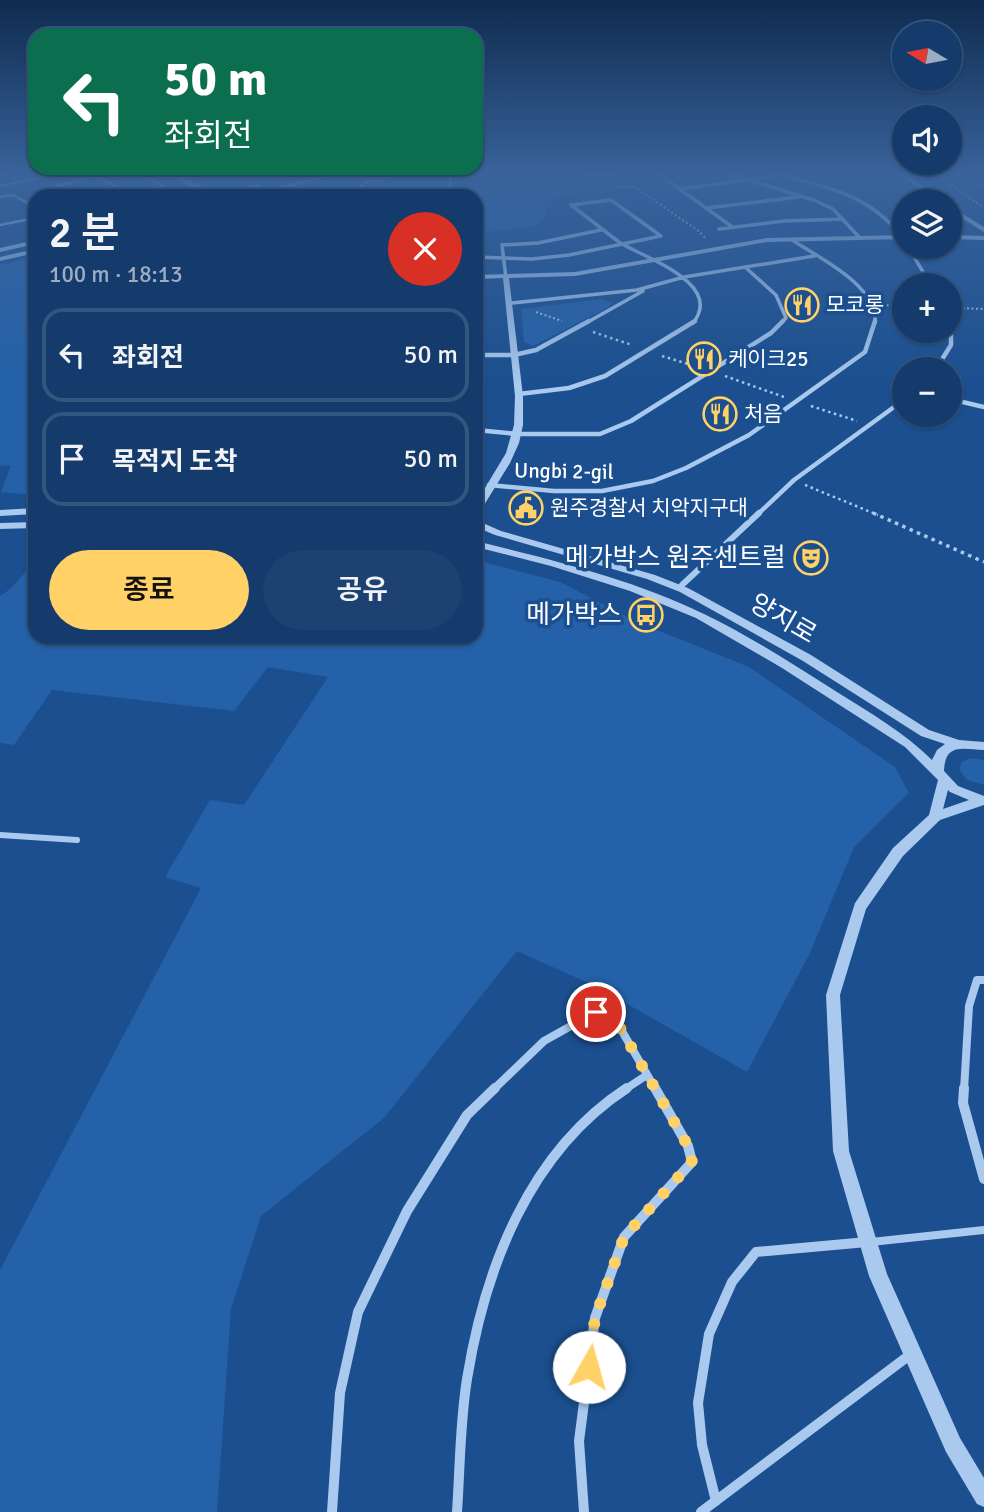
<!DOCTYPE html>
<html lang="ko">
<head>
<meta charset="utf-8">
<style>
  body { margin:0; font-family:Signika,"Noto Sans KR",sans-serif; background:#1d4271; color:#f1f3f6; height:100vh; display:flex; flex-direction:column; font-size:26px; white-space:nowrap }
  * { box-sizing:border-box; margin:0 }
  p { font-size:23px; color:#9dadc1 }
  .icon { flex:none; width:38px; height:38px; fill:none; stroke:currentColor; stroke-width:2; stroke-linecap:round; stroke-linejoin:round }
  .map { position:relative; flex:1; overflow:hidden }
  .sheet { position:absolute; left:28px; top:189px; width:455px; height:455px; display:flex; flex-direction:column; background:#143b6b; border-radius:21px; box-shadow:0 2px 5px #0004,0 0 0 2px #33557e }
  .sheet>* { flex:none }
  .top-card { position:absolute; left:28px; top:28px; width:455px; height:147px; border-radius:21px; box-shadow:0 2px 5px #0004,0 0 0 2px #33557e; background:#0b6e4f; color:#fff; overflow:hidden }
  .needle { width:46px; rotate:280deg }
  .controls { position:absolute; left:892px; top:21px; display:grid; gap:14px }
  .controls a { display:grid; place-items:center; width:70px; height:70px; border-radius:50%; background:#143b6b; box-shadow:0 2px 5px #0004,0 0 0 2px #33557e; font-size:35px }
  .pin { position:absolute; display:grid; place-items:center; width:60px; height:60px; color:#fff; margin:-30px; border:4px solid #fff; border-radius:50%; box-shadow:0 2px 7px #0007 }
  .me { position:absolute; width:77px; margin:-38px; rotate:7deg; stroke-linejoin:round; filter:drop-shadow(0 0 5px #0008) }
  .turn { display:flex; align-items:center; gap:24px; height:147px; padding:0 21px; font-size:32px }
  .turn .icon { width:91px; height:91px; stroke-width:2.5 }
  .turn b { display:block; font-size:49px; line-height:60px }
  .round { display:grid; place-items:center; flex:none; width:74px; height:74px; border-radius:37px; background:#1d4271 }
  .overview { display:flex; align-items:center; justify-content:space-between; height:119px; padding:0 21px }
  h1 { font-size:42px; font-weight:600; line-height:52px }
  .cta { display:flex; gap:14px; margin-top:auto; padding:14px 21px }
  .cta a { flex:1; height:80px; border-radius:42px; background:#ffd166; color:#111; font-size:28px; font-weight:600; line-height:80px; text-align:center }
  .cta a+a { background:#1d4271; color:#f1f3f6 }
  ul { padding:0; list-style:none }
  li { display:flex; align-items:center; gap:21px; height:94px; margin:0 14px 10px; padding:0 7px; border:4px solid #33557e; border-radius:21px }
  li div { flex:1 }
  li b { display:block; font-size:26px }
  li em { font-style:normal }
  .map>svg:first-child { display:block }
  .green { fill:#2461a8 }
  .building { fill:#2a66ad; stroke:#cfe3fa; stroke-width:2 }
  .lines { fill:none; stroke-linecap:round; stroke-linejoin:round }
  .path-far2 { stroke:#a9c9ee; stroke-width:2; stroke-dasharray:2 2.5; stroke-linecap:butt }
  .path-far1 { stroke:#a9c9ee; stroke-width:2.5; stroke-dasharray:2.5 3.5; stroke-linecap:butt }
  .path { stroke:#a9c9ee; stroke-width:3.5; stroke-dasharray:3.5 4.5; stroke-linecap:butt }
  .service-far2 { stroke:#a9c9ee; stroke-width:2.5 }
  .service-far1 { stroke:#a9c9ee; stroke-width:6 }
  .service { stroke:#a9c9ee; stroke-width:8 }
  .minor-far4 { stroke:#a9c9ee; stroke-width:3.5 }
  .minor-far3 { stroke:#a9c9ee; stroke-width:4.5 }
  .minor-far2 { stroke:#a9c9ee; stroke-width:6 }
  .minor-far1 { stroke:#a9c9ee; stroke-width:8 }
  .minor { stroke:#a9c9ee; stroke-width:10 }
  .tertiary { fill:#a9c9ee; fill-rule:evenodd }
  .route { stroke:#ffd166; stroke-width:12; stroke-dasharray:0 21.6 }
  .labels { text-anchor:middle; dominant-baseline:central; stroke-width:7; stroke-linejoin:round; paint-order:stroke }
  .far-poi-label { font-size:21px; fill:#fff; stroke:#1b4f8f; text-anchor:start }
  .far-street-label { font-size:21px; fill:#fff; stroke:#1b4f8f }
  .poi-label { font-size:26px; fill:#fff; stroke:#1b4f8f; text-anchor:end }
  .street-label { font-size:26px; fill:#fff; stroke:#1b4f8f }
</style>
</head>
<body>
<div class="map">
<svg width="984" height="1512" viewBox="0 0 984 1512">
  <rect width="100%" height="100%" fill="#1b4f8f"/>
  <path class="green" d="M497 174C524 174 560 169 576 194L549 199 544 205 547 213 537 226 476 233 474 196Z
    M35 256V495L1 492 11 465 0 466V265Z
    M603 299 612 303 609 307 533 346 524 342 521 309Z
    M476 560 560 582 637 622 749 667 895 767 909 793 854 847 810 953 747 1072 597 987 517 951 384 1118 261 1216 231 1309 217 1512H0V1270L201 888 165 877 210 800 244 805 328 677 268 667 234 711 52 690 14 745 0 743V596L10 589 35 562V637H476Z
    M969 758 984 760V785L967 780 960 771 961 763Z"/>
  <path class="building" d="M429 174H450L451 190 447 196H349L369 180 381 181 386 176Z"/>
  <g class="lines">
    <path class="path-far2" d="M936 174 984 208
      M962 174 984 190
      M616 187H635L700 232 706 239
      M882 305 905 306
      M958 308 984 309
      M536 312 562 321"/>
    <path class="path-far1" d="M593 332 632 345
      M662 356 695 366
      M725 376 784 397
      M811 406 857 421
      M805 485 878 515"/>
    <path class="path" d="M873 513 984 562"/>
    <path class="service-far2" d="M5 174 19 181
      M289 185 302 191
      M0 186 57 174
      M134 195 165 187 141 174
      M73 196 56 186 96 177 135 195
      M0 197 13 195 35 207
      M0 225 35 218"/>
    <path class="service-far1" d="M0 835 77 840"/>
    <path class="service" d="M871 1242 984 1230"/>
    <path class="minor-far4" d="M590 174H613
      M659 174 731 226
      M729 174 814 200 833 209 859 237
      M780 174C832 189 872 195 905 241
      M181 178 201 174
      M680 189 783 175
      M571 205 611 200 661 236
      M571 205C587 217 603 230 619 242 642 257 725 283 693 323
      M706 208 799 197
      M719 229 784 221 843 219
      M792 240C819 258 878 285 875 323
      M908 247 931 285
      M476 257 532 259 569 255 661 236
      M745 267 776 295 786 318 781 323
      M506 278 502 245 538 243 601 230
      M512 303 637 290 684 277 814 256
      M950 317 952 323
      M586 323 643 291"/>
    <path class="minor-far3" d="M476 355H514L536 350 589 321
      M936 369 951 345V321
      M519 394 569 388 605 376 695 321
      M950 399 984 407
      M476 430 517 434H600L631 421 771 333 783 321
      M489 485 554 491H602L653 481 686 468 749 435 865 352 875 321
      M757 515 794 480 905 399"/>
    <path class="minor-far2" d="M682 585 759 513"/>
    <path class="minor-far1" d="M493 1090 544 1041 596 1012 615 1019 656 1090
      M624 1090 647 1075
      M964 1090 969 1006 977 980H984"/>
    <path class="minor" d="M964 1088 963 1103 984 1179
      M716 1501 702 1445 698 1403 709 1334 732 1282 756 1252 867 1242
      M332 1512 340 1393 358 1312 407 1211 467 1115 495 1088
      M457 1512C460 1468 460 1422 467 1379 485 1268 529 1152 627 1088
      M584 1512 579 1441 595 1318 624 1237 692 1162 688 1146 655 1088
      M701 1512 911 1354"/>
    <path class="tertiary" d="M169 174H176L217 194 257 184 260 186C223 203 201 196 169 174Z
      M327 174H336L256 196H246Z
      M900 174H906L942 201H936Z
      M950 206 984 227V232L950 211Z
      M905 235V239L767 242 575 276 509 278 523 396V425L519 443 510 463 481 510 476 513V503L506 453 514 425 515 396 503 278 476 279V275L575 272 767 238Z
      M950 235 984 236V240L950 239Z
      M35 240V244L0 252V248Z
      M35 249V253L0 261V257Z
      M35 508V514L0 516V510Z
      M476 520 501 531 655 575 688 588 811 655 929 730 959 740 984 742V750C962 749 945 743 944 771L958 786 984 796V805L940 820 903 856 866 909 840 995 849 1151 887 1274 960 1438 984 1478V1507L977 1504 946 1452 869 1276 833 1151 826 995 855 903 893 848 929 815 938 780 905 747 782 668 696 618 630 591 551 566 476 547V541C553 560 632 579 704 614 750 636 794 665 837 692 870 713 904 732 932 760L937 750 945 744 921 736 803 661 680 592 647 579 495 535 476 527ZM948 790 950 792 969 800 943 809Z
      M35 522V528L0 529V523Z"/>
  </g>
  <linearGradient id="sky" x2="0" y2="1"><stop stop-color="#0f2b4f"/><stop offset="0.45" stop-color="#39639b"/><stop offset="1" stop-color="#39639b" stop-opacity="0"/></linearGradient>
  <rect width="984" height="386" fill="url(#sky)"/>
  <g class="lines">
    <path class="route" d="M589 1367 595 1318 624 1237 692 1162 688 1146 615 1019 596 1012"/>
  </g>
  <defs>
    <symbol id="restaurant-ring" viewBox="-11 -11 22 22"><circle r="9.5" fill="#1b4f8f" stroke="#ffd166" stroke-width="1.5"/><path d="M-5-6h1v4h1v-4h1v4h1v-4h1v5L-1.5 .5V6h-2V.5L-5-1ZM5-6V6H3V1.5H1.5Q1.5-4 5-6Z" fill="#ffd166"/></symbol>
    <symbol id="civic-ring" viewBox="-11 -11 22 22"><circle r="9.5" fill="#1b4f8f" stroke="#ffd166" stroke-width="1.5"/><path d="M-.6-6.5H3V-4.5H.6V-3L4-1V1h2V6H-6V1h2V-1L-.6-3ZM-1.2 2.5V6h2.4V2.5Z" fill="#ffd166"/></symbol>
    <symbol id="theatre-ring" viewBox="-11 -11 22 22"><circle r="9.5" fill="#1b4f8f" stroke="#ffd166" stroke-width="1.5"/><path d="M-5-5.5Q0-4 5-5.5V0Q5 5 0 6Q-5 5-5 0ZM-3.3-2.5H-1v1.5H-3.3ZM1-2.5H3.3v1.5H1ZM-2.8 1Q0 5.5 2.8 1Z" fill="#ffd166"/></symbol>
    <symbol id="bus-ring" viewBox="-11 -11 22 22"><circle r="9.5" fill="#1b4f8f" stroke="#ffd166" stroke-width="1.5"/><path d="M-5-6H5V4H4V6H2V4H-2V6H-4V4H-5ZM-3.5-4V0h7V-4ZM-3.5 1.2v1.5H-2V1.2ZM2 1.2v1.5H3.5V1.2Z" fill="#ffd166"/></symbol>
  </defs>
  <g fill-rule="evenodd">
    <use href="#restaurant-ring" x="783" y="286" width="38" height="38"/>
    <use href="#restaurant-ring" x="685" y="340" width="38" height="38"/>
    <use href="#restaurant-ring" x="701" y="395" width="38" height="38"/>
    <use href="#civic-ring" x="507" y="489" width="38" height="38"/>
    <use href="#theatre-ring" x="792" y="539" width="38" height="38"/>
    <use href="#bus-ring" x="627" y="596" width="38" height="38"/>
  </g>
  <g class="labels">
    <g class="far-poi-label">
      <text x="826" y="305">모코롱</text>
      <text x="728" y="359">케이크25</text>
      <text x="744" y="414">처음</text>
      <text x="550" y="508">원주경찰서 치악지구대</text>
    </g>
    <g class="far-street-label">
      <text transform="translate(564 471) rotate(1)">Ungbi 2-gil</text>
    </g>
    <g class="poi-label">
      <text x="786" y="558">메가박스 원주센트럴</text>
      <text x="622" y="615">메가박스</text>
    </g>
    <g class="street-label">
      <text transform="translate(783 619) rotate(30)">양지로</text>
    </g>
  </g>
</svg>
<div class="controls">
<a><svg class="needle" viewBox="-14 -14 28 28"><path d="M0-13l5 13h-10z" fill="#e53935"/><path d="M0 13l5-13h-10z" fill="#9dadc1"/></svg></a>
<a><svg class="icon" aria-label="sound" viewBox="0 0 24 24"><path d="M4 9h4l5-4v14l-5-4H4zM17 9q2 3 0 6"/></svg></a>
<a><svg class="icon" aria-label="layers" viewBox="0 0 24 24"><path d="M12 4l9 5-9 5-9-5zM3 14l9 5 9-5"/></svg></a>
<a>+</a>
<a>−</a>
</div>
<div class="pin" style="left:596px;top:1012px;background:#d93025"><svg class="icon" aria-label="arrive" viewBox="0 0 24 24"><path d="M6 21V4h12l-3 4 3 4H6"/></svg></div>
<svg class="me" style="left:589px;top:1367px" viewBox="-20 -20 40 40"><circle r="19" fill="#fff"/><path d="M0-13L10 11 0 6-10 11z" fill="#ffd166"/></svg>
<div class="top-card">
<div class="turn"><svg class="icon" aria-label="left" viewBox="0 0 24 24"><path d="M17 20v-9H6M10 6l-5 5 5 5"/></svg><div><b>50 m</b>좌회전</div></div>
</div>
<section class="sheet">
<div class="overview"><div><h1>2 분</h1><p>100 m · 18:13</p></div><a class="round" style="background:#d93025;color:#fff"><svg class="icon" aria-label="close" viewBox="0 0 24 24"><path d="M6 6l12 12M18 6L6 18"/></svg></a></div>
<ul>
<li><svg class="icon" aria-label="left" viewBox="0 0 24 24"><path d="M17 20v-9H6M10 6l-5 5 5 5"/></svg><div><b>좌회전</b></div><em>50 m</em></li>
<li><svg class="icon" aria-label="arrive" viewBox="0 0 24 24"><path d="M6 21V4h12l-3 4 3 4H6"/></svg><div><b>목적지 도착</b></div><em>50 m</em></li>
</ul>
<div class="cta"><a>종료</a><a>공유</a></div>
</section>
</div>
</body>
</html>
